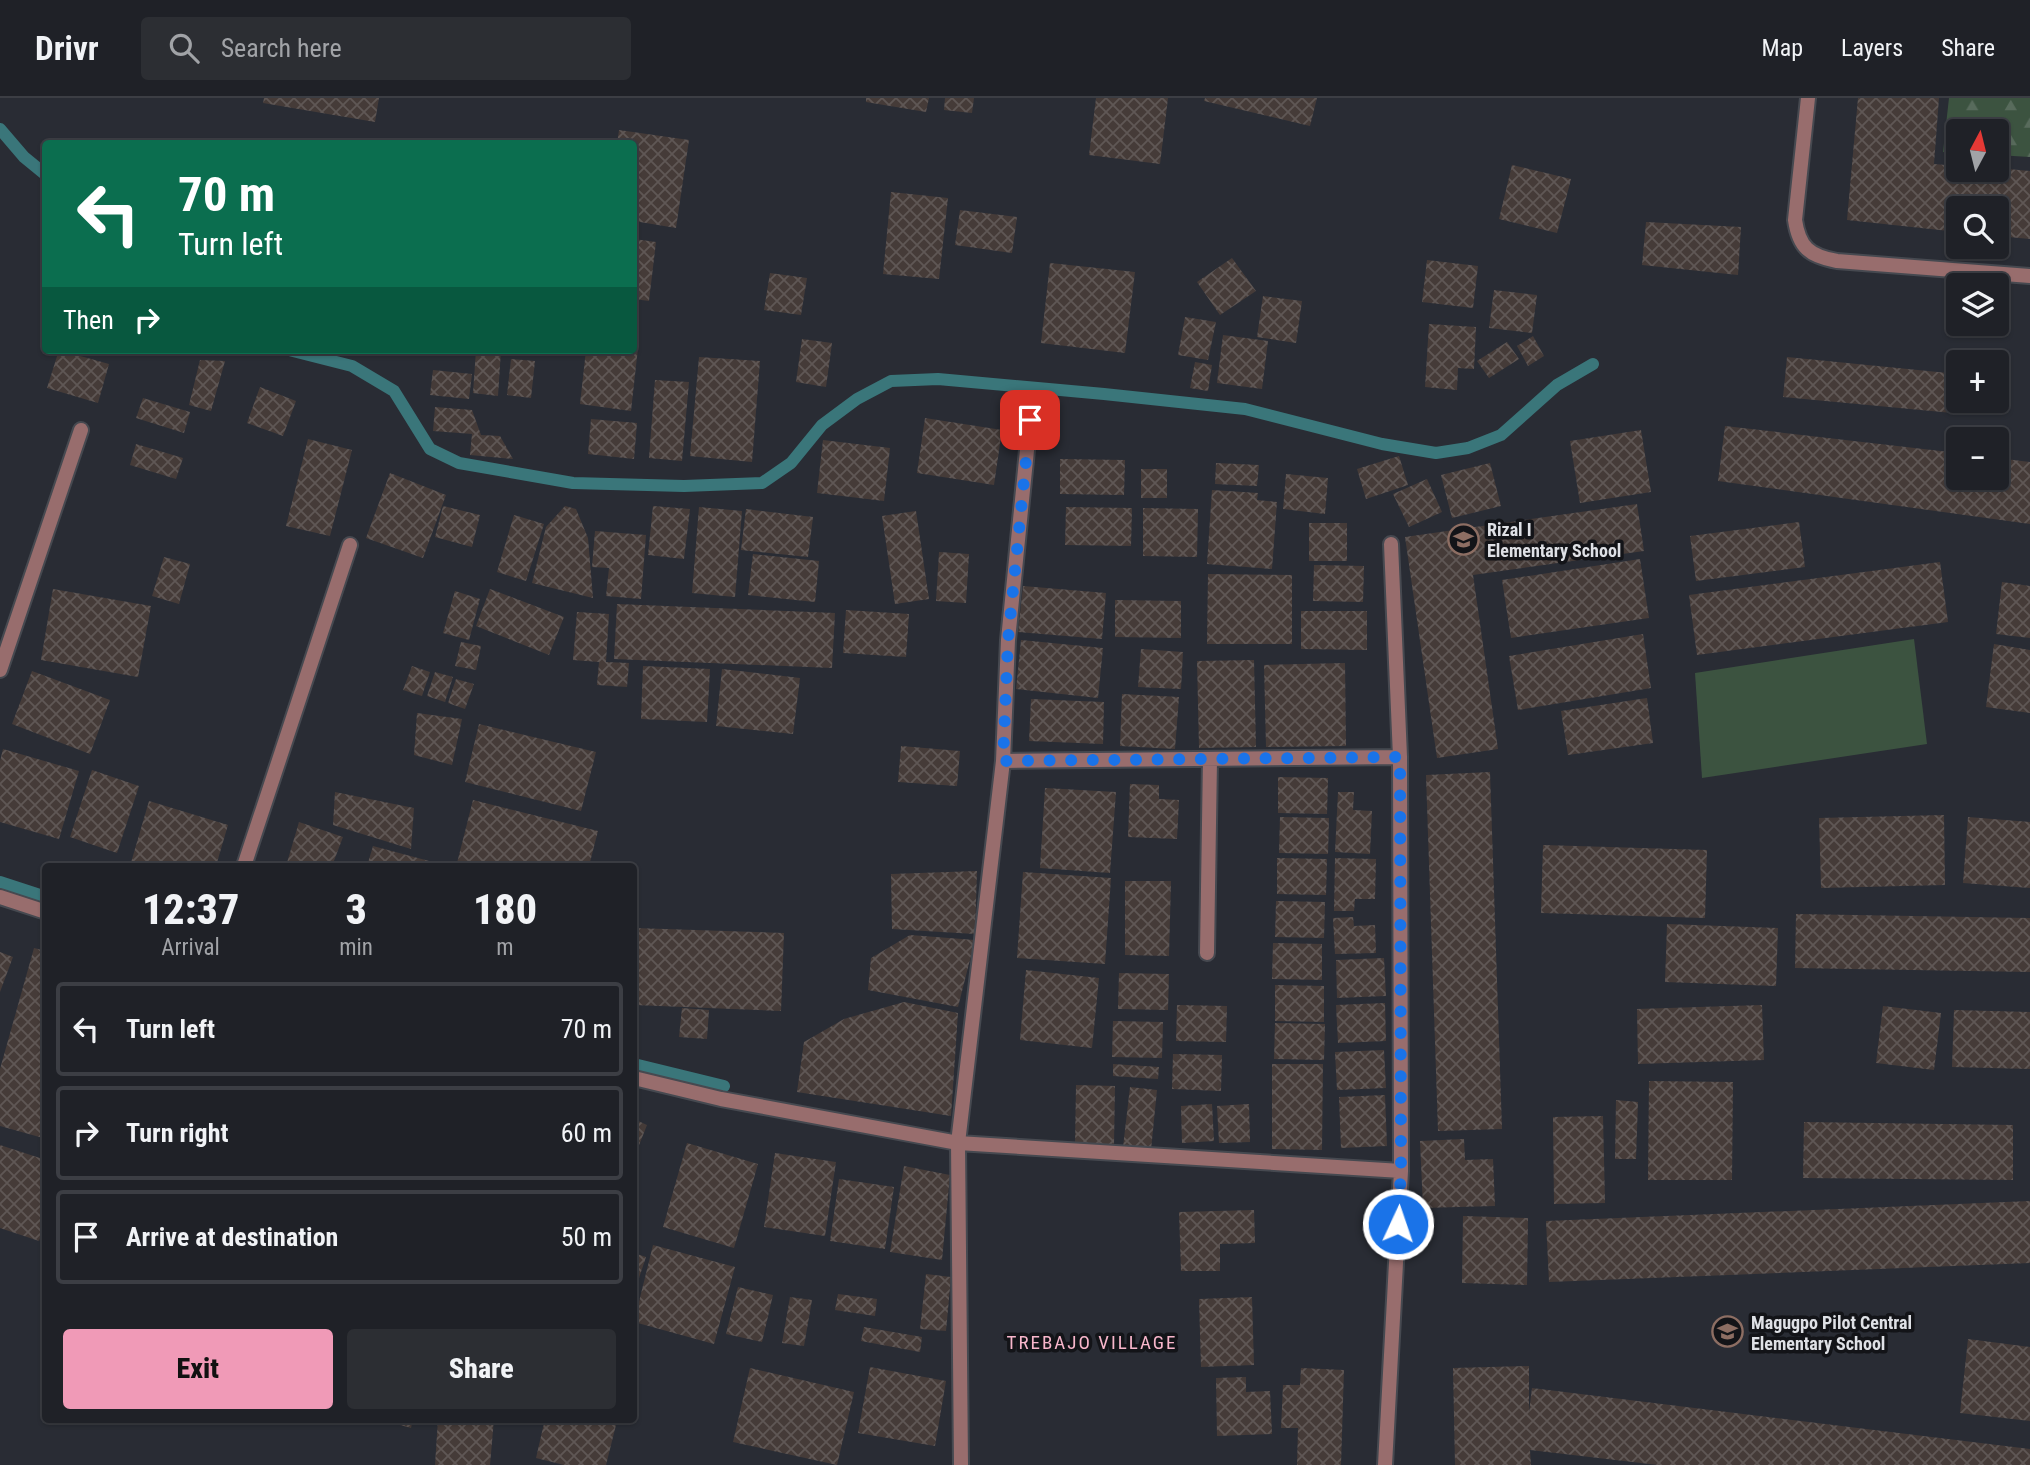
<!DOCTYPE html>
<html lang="en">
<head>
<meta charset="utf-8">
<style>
  body { margin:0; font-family:"Roboto Condensed",sans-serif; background:#2c2e33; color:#f1f3f6; height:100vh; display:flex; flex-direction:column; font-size:26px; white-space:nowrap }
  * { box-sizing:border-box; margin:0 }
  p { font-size:23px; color:#a1a3a7 }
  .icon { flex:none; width:38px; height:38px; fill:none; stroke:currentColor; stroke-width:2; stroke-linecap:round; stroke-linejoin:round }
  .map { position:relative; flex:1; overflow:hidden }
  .details { position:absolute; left:42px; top:765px; width:595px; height:560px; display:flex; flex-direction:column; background:#1f2127; border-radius:7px; box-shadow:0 2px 5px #0004,0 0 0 2px #3c3e44 }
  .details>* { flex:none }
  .guide { position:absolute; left:42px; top:42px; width:595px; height:214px; border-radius:7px; box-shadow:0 2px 5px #0004,0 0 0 2px #3c3e44; background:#0b6e4f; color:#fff; overflow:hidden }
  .needle { width:46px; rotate:7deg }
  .tools { position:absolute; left:1946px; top:21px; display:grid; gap:14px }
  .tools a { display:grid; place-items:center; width:63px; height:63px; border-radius:7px; background:#1f2127; box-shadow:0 2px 5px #0004,0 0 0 2px #3c3e44; font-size:35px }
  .pin { position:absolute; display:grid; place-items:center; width:60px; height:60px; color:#fff; margin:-30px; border-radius:14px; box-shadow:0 4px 10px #0006 }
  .me { position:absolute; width:77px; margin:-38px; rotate:3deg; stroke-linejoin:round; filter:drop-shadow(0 0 5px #0008) }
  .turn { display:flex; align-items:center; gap:24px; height:147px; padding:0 21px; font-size:32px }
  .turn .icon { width:91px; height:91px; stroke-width:2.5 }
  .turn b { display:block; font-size:49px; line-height:60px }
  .then { display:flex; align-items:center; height:66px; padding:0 21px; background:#0003; gap:14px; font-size:26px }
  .eta { display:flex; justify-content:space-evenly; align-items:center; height:119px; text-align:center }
  .eta b { font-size:42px; font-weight:800; line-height:49px }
  .primary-button { display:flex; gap:14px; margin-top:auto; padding:14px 21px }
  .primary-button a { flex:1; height:80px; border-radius:7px; background:#f09ab7; color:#111; font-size:28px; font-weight:800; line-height:80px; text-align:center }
  .primary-button a+a { background:#2c2e33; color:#f1f3f6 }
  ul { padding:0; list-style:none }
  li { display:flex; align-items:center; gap:21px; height:94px; margin:0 14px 10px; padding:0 7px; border:4px solid #3c3e44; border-radius:7px }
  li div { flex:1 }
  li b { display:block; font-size:26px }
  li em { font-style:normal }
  header { display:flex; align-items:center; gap:42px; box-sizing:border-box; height:98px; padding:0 35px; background:#1f2127; border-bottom:2px solid #3c3e44 }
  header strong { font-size:33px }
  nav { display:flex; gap:38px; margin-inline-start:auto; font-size:24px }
  .search { width:490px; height:63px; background:#2c2e33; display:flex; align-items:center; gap:18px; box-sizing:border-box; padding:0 24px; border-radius:7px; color:#a1a3a7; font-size:26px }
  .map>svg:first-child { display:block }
  .forest { fill:url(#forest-firs) }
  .pitch { fill:#3c5340 }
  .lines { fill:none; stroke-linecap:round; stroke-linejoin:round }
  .stream { stroke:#3a767a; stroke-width:12 }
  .building { fill:url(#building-cross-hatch) }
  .street-casing { stroke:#464950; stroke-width:18 }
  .street { stroke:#986d6d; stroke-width:14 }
  .route { stroke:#1a73e8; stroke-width:12; stroke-dasharray:0 21.6 }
  .labels { text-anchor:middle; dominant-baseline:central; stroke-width:7; stroke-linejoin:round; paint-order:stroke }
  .poi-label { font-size:18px; font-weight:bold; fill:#dfe1e6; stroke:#131418; text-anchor:start }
  .neighbourhood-label { font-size:19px; letter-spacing:2px; fill:#f8b6cb; stroke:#131418 }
</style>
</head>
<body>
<header>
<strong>Drivr</strong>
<div class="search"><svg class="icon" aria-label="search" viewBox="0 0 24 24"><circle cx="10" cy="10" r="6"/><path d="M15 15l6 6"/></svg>Search here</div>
<nav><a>Map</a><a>Layers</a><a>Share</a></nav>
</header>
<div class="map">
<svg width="2030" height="1367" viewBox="0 0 2030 1367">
  <defs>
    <pattern id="forest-firs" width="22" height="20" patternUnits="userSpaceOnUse" patternTransform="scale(1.75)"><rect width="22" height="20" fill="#3c5340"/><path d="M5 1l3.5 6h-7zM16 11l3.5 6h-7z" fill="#586b5c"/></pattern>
    <pattern id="building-cross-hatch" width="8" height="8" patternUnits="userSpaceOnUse" patternTransform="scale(1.75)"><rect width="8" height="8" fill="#453b38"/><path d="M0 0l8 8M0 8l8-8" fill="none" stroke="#5f5755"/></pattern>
  </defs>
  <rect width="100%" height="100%" fill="#292c34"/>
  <path class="forest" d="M1949 0H2030V59L1997 57V33H1958V55L1943 54Z"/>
  <path class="pitch" d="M1914 541 1927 646 1702 680 1695 575Z"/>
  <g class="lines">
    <path class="stream" d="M0 31 24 59 46 77
      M289 252 352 268 394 293 430 351 459 365 573 385 684 388 762 385 791 365 822 327 857 301 891 283 938 281 1104 296 1245 311 1382 346 1436 355 1468 350 1501 337 1557 287 1593 266
      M0 784 46 799
      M634 966 724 988"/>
  </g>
  <path class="building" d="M264 0H379L375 24 263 5Z
    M866 0H929L926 14 866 4Z
    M945 0H974L972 15 944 12Z
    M1096 0H1168L1160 66 1089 57Z
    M1205 0H1317L1310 28 1204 3Z
    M1858 0H1939L1934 66 1958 68V72L1997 70 2030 73V141L1997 138V110H1958V134L1847 122Z
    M619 32 689 42 676 130 634 123V46H617Z
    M1512 67 1571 81 1557 135 1499 121Z
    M891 94 948 100 939 181 883 176Z
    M960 112 1017 119 1012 155 955 147Z
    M1646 124 1741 129 1738 177 1642 167Z
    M634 141 656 144 649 203 634 201Z
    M1232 160 1256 193 1220 217 1197 184Z
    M1427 162 1478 168 1473 210 1422 204Z
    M1050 165 1135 174 1125 255 1041 245Z
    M770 175 807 180 801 217 764 212Z
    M1494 192 1537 197 1532 235 1489 230Z
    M1263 198 1302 203 1296 245 1257 239Z
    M1185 219 1216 224 1208 262 1178 257Z
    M1429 226 1476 229 1474 271 1458 270 1457 292 1425 289Z
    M1223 237 1268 243 1262 291 1217 285Z
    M1533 238 1544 258 1528 268 1517 248Z
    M634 240 639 241 631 313 580 306 586 252H634Z
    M802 241 832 245 826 289 796 284Z
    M1507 244 1519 261 1489 280 1477 263Z
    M59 252 109 266 98 305 47 290Z
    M476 252H501L498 298 473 295Z
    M699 259 760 263 752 364 690 358Z
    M1787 259 1958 276V303H1964L1963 316 1783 299Z
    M511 261 535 263 531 300 507 297Z
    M200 262 225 263 211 313 189 307Z
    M1195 264 1212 267 1208 293 1190 290Z
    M433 272 472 276 469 301 430 297Z
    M655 282 689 284 682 363 649 360Z
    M260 289 296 303 283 338 247 325Z
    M143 300 190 314 184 335 136 320Z
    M435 309 472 312 481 337 500 338 513 361 470 357 472 336 433 333Z
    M925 320 1002 332 994 387 917 375Z
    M591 321 637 325 634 361 588 356Z
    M1725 328 1958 355V380H1997V360L2030 364V426L1718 383Z
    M1641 332 1651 394 1580 405 1570 343Z
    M308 341 352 352 330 438 286 428Z
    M823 342 890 350 884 403 817 395Z
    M136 346 183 360 176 381 130 367Z
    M1399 358 1408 387 1366 401 1357 371Z
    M1060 361 1125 362 1124 397 1060 396Z
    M1216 365 1259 367 1257 388 1215 386Z
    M1490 365 1501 408 1452 420 1441 377Z
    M1141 371H1167V400H1141Z
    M390 375 446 397 423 460 366 440Z
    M1286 376 1328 380 1325 416 1283 411Z
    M1427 381 1442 414 1409 429 1393 396Z
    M1212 392 1258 395 1257 402 1277 404 1272 471 1207 466Z
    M1637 406 1644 453 1473 477 1498 651 1437 660 1405 439Z
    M443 408 480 417 472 449 435 439Z
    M565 408 576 411 588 440 593 500 532 485 546 429Z
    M653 408 690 411 684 461 648 457Z
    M699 409 742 413 735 499 692 495Z
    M1066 409 1132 410 1131 448 1065 447Z
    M1143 410 1198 411 1197 459 1143 458Z
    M746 411 813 419 808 459 741 452Z
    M916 413 929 501 895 506 882 418Z
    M514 417 544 426 526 483 497 474Z
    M1799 424 1805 469 1696 483 1690 438Z
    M1309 425H1347V463H1309Z
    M595 433 646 437 641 501 606 498 609 470 592 469Z
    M939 454 969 456 966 505 936 503Z
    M753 456 819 463 815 504 748 497Z
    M164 459 190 466 179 506 152 498Z
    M1640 461 1649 520 1511 540 1502 482Z
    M1940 464 1948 524 1697 557 1689 497Z
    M1314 467 1364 468 1363 504 1313 503Z
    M1208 476 1292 477V546H1207Z
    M2002 484 2030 488V540L1996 536Z
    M1023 488 1106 495 1102 541 1018 534Z
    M53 491 151 508 138 579 41 562Z
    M490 491 564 519 549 557 476 528Z
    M455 493 480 501 469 542 443 535Z
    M1115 502 1181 503V540L1115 539Z
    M617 506 835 515 832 570 614 561Z
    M846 512 909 516 906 559 843 555Z
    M1301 513H1367V552L1301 551Z
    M577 514 609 516 606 564 629 565 627 589 597 587 599 564 573 562Z
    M1643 536 1651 590 1518 612 1509 558Z
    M1021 542 1103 550 1098 600 1016 591Z
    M461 544 481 548 476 572 455 568Z
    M1994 546 2030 552V615L1986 609Z
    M1141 551 1183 554 1181 591 1138 589Z
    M1254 562 1256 649 1199 650 1197 563Z
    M1345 565 1346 648 1266 649 1264 567Z
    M412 568 430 574 422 598 403 592Z
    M643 568 710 571 707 624 641 621Z
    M722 571 800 580 793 636 716 628Z
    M32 573 110 602 90 656 12 626Z
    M435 574 453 579 445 604 427 598Z
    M456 581 474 586 465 611 448 605Z
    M1122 596 1179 599 1175 651 1120 648Z
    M1647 600 1653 645 1568 657 1561 613Z
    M1031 601 1104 604 1103 646 1029 643Z
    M417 615 462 621 452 667 414 657Z
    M479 626 596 654 581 713 465 684Z
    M901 648 960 653 957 688 898 684Z
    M3 651 79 673 59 741 0 724V663Z
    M92 672 139 688 117 755 70 739Z
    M1490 674 1502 1031 1438 1033 1426 677Z
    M1278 679 1328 680 1327 716 1278 715Z
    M1130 686 1159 687V701L1179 702 1177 741 1128 739Z
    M1045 690 1116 694 1110 775 1040 770Z
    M335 694 414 710 411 751 333 727Z
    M1338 694H1354L1353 712 1372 713 1370 756 1335 754Z
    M473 702 598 733 589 768H470L457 765Z
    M149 703 228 727 216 768H130Z
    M1944 717 1945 787 1821 790 1819 720Z
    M1280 719 1329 720 1328 756 1279 755Z
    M1968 719 2030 724V790L1963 785Z
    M299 724 343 739 332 768H286Z
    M1543 747 1707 752 1705 820 1541 815Z
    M373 748 444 767V768H367Z
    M1277 760 1327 761 1326 797 1277 796Z
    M1335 760 1376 761 1375 801H1355L1354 813H1334Z
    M977 773 975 836 892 831 891 776Z
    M1023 774 1111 780 1105 866 1017 860Z
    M1125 783H1171L1169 858 1125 857Z
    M1276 803 1325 804 1324 840 1275 839Z
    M1796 816 2030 820V874L1795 870Z
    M1353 819 1354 828 1375 827 1376 855 1335 856 1333 820Z
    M1667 826 1778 830 1776 888 1665 884Z
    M634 830 784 835 781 913 634 907Z
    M910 837 975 842 958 909 868 892 871 860Z
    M1273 845 1322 846V882L1272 881Z
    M34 850 46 853V1031L43 1040 0 1028V971Z
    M0 854 13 859 0 894Z
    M1384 860 1386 898 1337 900 1336 862Z
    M1026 872 1099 880 1092 950 1020 942Z
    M1119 875 1169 876 1168 912 1118 911Z
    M1275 887 1324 888V924L1275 923Z
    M904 904 958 915 951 1018 797 994 804 944 844 921Z
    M1385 905 1386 943 1338 945 1336 907Z
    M1177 907 1227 908 1226 944 1176 943Z
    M1762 907 1764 962 1638 966 1637 911Z
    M1883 908 1941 915 1934 972 1876 965Z
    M682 910 709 912 707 941 679 939Z
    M1954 912 2030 914V971L1952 969Z
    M1113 923 1163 924 1162 960 1112 959Z
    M1275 925 1325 926 1324 962 1274 961Z
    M1384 952 1386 990 1337 992 1335 954Z
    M1173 956 1222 957 1221 993 1172 991Z
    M1113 966 1159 969 1158 981 1113 978Z
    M1272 966H1323L1322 1052 1272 1051Z
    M1649 983 1733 984 1732 1082H1648Z
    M1076 987 1115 988 1114 1046H1075Z
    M1130 989 1157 992 1151 1052 1123 1049Z
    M1385 997 1387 1048 1341 1050 1339 999Z
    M1616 1002 1638 1004 1636 1061H1615Z
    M1212 1006 1214 1043 1182 1045 1181 1008Z
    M1249 1006 1250 1044 1219 1045 1217 1008Z
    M1603 1018 1605 1105 1554 1106 1553 1019Z
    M634 1021 647 1027 634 1060Z
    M1804 1024 2013 1027V1082L1803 1080Z
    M1464 1041 1465 1062 1493 1061 1495 1108 1423 1110 1420 1043Z
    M687 1045 758 1066 734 1150 663 1129Z
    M0 1047 46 1062V1123L39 1143 0 1130Z
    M775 1055 836 1064 825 1138 764 1129Z
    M904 1068 950 1077 942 1162 890 1154Z
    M839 1081 894 1089 885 1151 830 1143Z
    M2030 1103V1165L1549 1184 1546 1123Z
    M1254 1112 1255 1145 1220 1146V1173H1181L1179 1114Z
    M1463 1118 1528 1120 1527 1187 1462 1185Z
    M653 1147 735 1169 714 1246 634 1224Z
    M634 1155 646 1159 634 1195Z
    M926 1176 951 1179 946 1233 920 1231Z
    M738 1189 773 1197 762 1244 726 1236Z
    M838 1196 877 1201 875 1218 835 1212Z
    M790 1199 812 1202 804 1248 782 1245Z
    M1252 1199 1254 1267 1201 1269 1199 1201Z
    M864 1229 922 1239 920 1254 861 1243Z
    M1968 1241 2030 1249V1323L1960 1315Z
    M1529 1268V1314L1532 1290 2030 1351V1367H1658L1530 1352 1531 1367H1455L1453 1270Z
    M870 1269 946 1283 935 1348 858 1335Z
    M750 1270 854 1294 837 1367 733 1344Z
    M1301 1270 1344 1272 1341 1367H1297L1298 1330H1281L1283 1287H1300Z
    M1246 1279V1294L1270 1293 1272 1336 1217 1338 1216 1280Z
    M378 1321H413L411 1330Z
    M438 1321H494L490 1367H435Z
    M545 1321H609L617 1323 606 1367H564L536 1360Z"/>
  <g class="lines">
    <defs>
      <path id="street" d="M1808 0 1795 122C1799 149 1809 158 1837 163L2030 178
        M0 572 81 332
        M1003 663 1400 659
        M244 768 350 447
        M0 799 46 814
        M1207 855 1210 661
        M634 980 721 1001 958 1045 1401 1073
        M961 1367 958 1045 1003 663 1008 542 1030 322
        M1385 1367 1401 1073 1400 659 1391 446"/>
    </defs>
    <use href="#street" class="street-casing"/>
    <use href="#street" class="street"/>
  </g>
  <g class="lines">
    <path class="route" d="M1030 322 1008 542 1003 663 1400 659 1401 1073 1398 1126"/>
  </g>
  <defs>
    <symbol id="school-ring" viewBox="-11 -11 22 22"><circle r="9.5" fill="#131418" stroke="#8d6e63" stroke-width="1.5"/><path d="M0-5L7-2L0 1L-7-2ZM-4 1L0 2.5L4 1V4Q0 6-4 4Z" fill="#8d6e63"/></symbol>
  </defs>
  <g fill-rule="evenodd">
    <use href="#school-ring" x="1446" y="424" width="35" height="35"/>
    <use href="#school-ring" x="1710" y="1216" width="35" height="35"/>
  </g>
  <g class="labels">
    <g class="poi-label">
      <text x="1487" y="431">Rizal I<tspan x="1487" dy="21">Elementary School</tspan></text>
      <text x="1751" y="1224">Magugpo Pilot Central<tspan x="1751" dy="21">Elementary School</tspan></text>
    </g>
    <g class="neighbourhood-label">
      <text x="1092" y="1244">TREBAJO VILLAGE</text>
    </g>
  </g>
</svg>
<div class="tools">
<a><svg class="needle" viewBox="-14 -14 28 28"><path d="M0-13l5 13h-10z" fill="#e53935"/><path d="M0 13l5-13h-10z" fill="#a1a3a7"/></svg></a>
<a><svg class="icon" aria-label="search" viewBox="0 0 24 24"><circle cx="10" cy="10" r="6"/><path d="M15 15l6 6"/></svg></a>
<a><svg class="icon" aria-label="layers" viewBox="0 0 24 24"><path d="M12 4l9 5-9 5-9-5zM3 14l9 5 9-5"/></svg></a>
<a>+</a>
<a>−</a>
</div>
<div class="pin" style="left:1030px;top:322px;background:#d93025"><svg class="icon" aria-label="arrive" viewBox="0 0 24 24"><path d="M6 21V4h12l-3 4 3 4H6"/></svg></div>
<svg class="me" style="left:1398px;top:1126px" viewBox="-20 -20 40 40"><circle r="17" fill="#1a73e8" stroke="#fff" stroke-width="3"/><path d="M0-11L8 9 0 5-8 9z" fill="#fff"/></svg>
<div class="guide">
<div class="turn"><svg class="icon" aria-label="left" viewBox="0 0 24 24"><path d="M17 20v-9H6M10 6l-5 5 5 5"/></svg><div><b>70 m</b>Turn left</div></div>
<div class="then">Then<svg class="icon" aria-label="right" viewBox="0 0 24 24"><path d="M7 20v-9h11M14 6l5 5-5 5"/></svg></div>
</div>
<section class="details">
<div class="eta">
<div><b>12:37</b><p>Arrival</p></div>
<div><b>3</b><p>min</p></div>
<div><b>180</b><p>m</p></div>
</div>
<ul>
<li><svg class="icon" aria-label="left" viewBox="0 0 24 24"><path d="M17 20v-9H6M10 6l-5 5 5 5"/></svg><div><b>Turn left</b></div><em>70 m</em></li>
<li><svg class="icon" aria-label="right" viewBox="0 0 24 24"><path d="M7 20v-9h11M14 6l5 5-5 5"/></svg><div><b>Turn right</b></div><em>60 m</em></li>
<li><svg class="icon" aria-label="arrive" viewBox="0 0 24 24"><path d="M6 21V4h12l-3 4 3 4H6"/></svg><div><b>Arrive at destination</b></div><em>50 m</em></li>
</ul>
<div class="primary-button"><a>Exit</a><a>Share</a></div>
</section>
</div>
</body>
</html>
